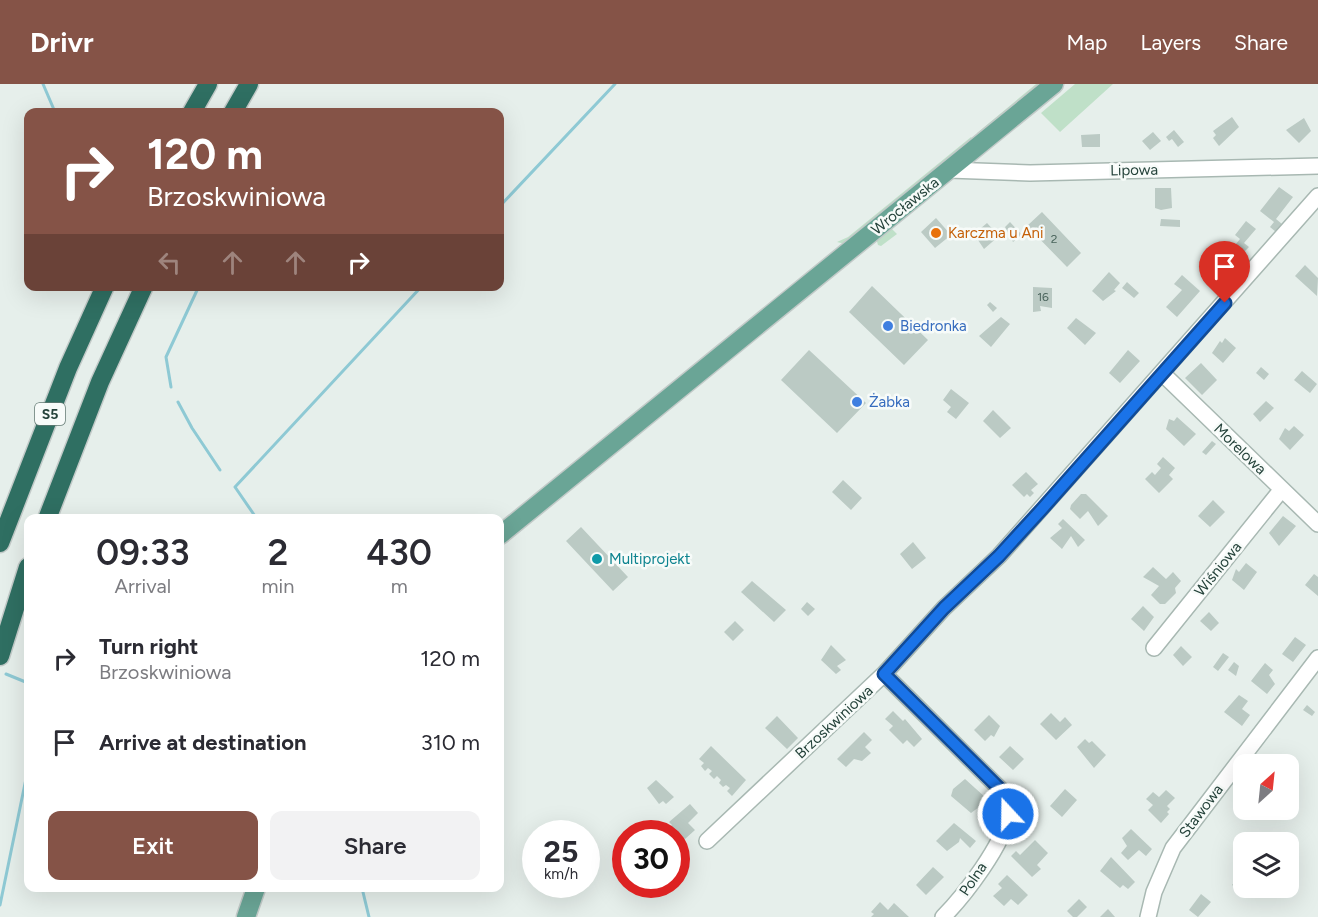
<!DOCTYPE html>
<html lang="en">
<head>
<meta charset="utf-8">
<style>
  body { margin:0; font-family:Figtree,sans-serif; background:#f2f2f3; color:#2b2b33; height:100vh; display:flex; flex-direction:column; font-size:22px; white-space:nowrap }
  * { box-sizing:border-box; margin:0 }
  p { font-size:20px; color:#7c7c81 }
  .icon { flex:none; width:33px; height:33px; fill:none; stroke:currentColor; stroke-width:2; stroke-linecap:round; stroke-linejoin:round }
  .map { position:relative; flex:1; overflow:hidden }
  .details { position:absolute; left:24px; top:430px; width:480px; height:378px; display:flex; flex-direction:column; background:#fff; border-radius:12px; box-shadow:0 6px 24px #0002 }
  .details>* { flex:none }
  .banner { position:absolute; left:24px; top:24px; width:480px; height:183px; border-radius:12px; box-shadow:0 6px 24px #0002; background:#855347; color:#fff; overflow:hidden }
  .needle { width:39px; rotate:27deg }
  .buttons { position:absolute; left:1233px; top:670px; display:grid; gap:12px }
  .buttons a { display:grid; place-items:center; width:66px; height:66px; border-radius:12px; background:#fff; box-shadow:0 6px 24px #0002; font-size:30px }
  .speed { position:absolute; left:522px; top:736px; display:flex; gap:12px; font-size:30px; font-weight:700; text-align:center }
  .speed>* { display:grid; place-content:center; width:78px; height:78px; border-radius:50%; background:#fff; box-shadow:0 6px 24px #0002; line-height:1 }
  .speed small { font-size:15px; font-weight:400 }
  .speed .limit { border:9px solid #d22; background:#fff; color:#111 }
  .pin { position:absolute; display:grid; place-items:center; width:51px; height:51px; color:#fff; margin:-62px -26px; border-radius:50% 50% 50% 0; rotate:-45deg; box-shadow:0 0 6px #0007 }
  .pin .icon { rotate:45deg }
  .me { position:absolute; width:66px; margin:-33px; rotate:339deg; stroke-linejoin:round; filter:drop-shadow(0 0 4px #0008) }
  .turn { display:flex; align-items:center; gap:21px; height:126px; padding:0 24px; font-size:27px }
  .turn .icon { width:78px; height:78px; stroke-width:2.5 }
  .turn b { display:block; font-size:42px; line-height:51px }
  .lanes { display:flex; align-items:center; height:57px; padding:0 24px; background:#0003; justify-content:center; gap:30px; direction:ltr }
  .lanes .off { opacity:.35 }
  .eta { display:flex; justify-content:space-evenly; align-items:center; height:102px; text-align:center }
  .eta b { font-size:36px; font-weight:600; line-height:42px }
  .primary-button { display:flex; gap:12px; margin-top:auto; padding:12px 24px }
  .primary-button a { flex:1; height:69px; border-radius:12px; background:#855347; color:#fff; font-size:24px; font-weight:600; line-height:69px; text-align:center }
  .primary-button a+a { background:#f2f2f3; color:#2b2b33 }
  ul { padding:0; list-style:none }
  li { display:flex; align-items:center; gap:18px; height:84px; padding:0 24px }
  li div { flex:1 }
  li b { display:block; font-size:22px }
  li em { font-style:normal }
  header { display:flex; align-items:center; gap:36px; box-sizing:border-box; height:84px; padding:0 30px; background:#855347; color:#fff }
  header strong { font-size:28px }
  nav { display:flex; gap:33px; margin-inline-start:auto; font-size:21px }
  .map>svg:first-child { display:block }
  .green { fill:#bfe0c8 }
  .lines { fill:none; stroke-linecap:round; stroke-linejoin:round }
  .stream { stroke:#8ec9d4; stroke-width:3 }
  .building { fill:#bbcac4 }
  .minor-casing { stroke:#a8b8b2; stroke-width:18 }
  .major-casing { stroke:#c2cac8; stroke-width:21 }
  .highway-casing { stroke:#c2cac8; stroke-width:21 }
  .minor { stroke:#fff; stroke-width:15 }
  .major { stroke:#6aa596; stroke-width:18 }
  .highway { stroke:#2f6f62; stroke-width:18 }
  .route-casing { stroke:#114b97; stroke-width:15 }
  .route { stroke:#1a73e8; stroke-width:10 }
  .food-dot { fill:#e8710a; stroke:#f7fbf9; stroke-width:2 }
  .shop-dot { fill:#3f7fe0; stroke:#f7fbf9; stroke-width:2 }
  .culture-dot { fill:#0f9aa8; stroke:#f7fbf9; stroke-width:2 }
  .labels { text-anchor:middle; dominant-baseline:central; stroke-width:5; stroke-linejoin:round; paint-order:stroke }
  .number-label { font-size:12px; fill:#4a645c }
  .shield { fill:#f7fbf9; stroke:#637a73; stroke-width:1.5 }
  .shield-label { font-size:14px; font-weight:bold; fill:#24423a }
  .street-label { font-size:15px; fill:#24423a; stroke:#f7fbf9 }
  .food-label { font-size:15px; fill:#c56008; stroke:#f7fbf9; text-anchor:start }
  .shop-label { font-size:15px; fill:#366cbe; stroke:#f7fbf9; text-anchor:start }
  .culture-label { font-size:15px; fill:#0d838f; stroke:#f7fbf9; text-anchor:start }
</style>
</head>
<body>
<header>
<strong>Drivr</strong>
<nav><a>Map</a><a>Layers</a><a>Share</a></nav>
</header>
<div class="map">
<svg width="1318" height="833" viewBox="0 0 1318 833">
  <rect width="100%" height="100%" fill="#e6efeb"/>
  <path class="green" d="M1036 0H1043L979 53 977 49Z
    M1075 0H1113L1060 48 1041 29Z
    M971 53 974 57 845 160 837 158 848 153Z
    M890 143 897 150 881 162 878 161 876 154Z"/>
  <g class="lines">
    <path class="stream" d="M43 0 55 28
      M500 122 615 0
      M171 303 166 273 199 202
      M178 318 192 344 220 386
      M257 435 235 403 422 202
      M6 590 28 599
      M362 804 369 833
      M0 821 28 685"/>
  </g>
  <path class="building" d="M1232 33 1239 43 1219 62 1213 54 1216 51 1213 47Z
    M1304 34 1311 47 1299 59 1286 46Z
    M1174 46 1184 58 1178 63 1172 55 1169 57 1166 53Z
    M1153 48 1161 57 1150 66 1142 57Z
    M1100 50V63H1082L1081 51Z
    M1279 103 1293 113 1276 135 1282 140 1276 148 1270 143 1274 138 1260 127Z
    M1155 104H1171L1172 124 1161 126 1155 124Z
    M1042 128 1081 169 1067 183 1027 142Z
    M936 134 951 151 935 164 921 148Z
    M1161 135 1180 136V143L1160 142Z
    M1246 137 1256 145 1244 159 1249 163 1244 168 1235 161 1240 155 1235 151Z
    M1010 138 1022 151 1013 158 1005 143Z
    M987 139 999 152 984 165 974 150Z
    M1212 166 1224 177 1218 183 1224 188 1223 193 1214 199 1204 191 1216 178 1207 172Z
    M1305 181 1318 194 1317 212 1295 192Z
    M1109 188 1120 199 1114 206 1116 207 1103 217 1092 207Z
    M1182 191 1200 207 1177 233 1166 223 1182 206 1174 200Z
    M1127 198 1139 209 1134 214 1122 204Z
    M872 202 928 256 904 281 849 228Z
    M1033 203 1052 204V224L1040 222 1041 227 1033 228Z
    M990 218 997 224 993 228 987 221Z
    M1001 233 1010 240 991 263 979 252Z
    M1076 234 1096 249 1085 261 1067 244Z
    M1225 254 1236 264 1223 279 1212 269 1220 257 1222 259Z
    M809 266 866 319 837 349 781 296Z
    M1128 266 1140 277 1120 299 1109 289Z
    M1201 279 1217 296 1202 311 1185 294Z
    M1261 283 1269 290 1264 296 1256 289Z
    M1302 287 1317 300 1310 309 1294 296Z
    M951 305 969 319 956 335 947 328 951 323 943 316Z
    M1266 317 1274 324 1260 338 1253 330Z
    M993 326 1011 344 1000 354 983 337Z
    M1177 333 1196 350 1184 362 1166 345 1169 335 1174 337Z
    M1294 342 1304 351 1290 366 1279 355 1285 344 1289 347Z
    M1212 357 1216 360 1206 371 1202 368Z
    M1163 373 1175 384 1169 391 1173 395 1159 409 1145 395 1152 388 1155 391 1161 384 1157 380Z
    M1026 388 1038 400 1031 406 1034 409 1030 413 1027 410 1024 413 1012 401Z
    M843 396 862 414 851 426 832 408Z
    M1081 410H1086L1108 432 1098 442 1088 427 1080 435 1070 425 1071 421Z
    M1213 416 1225 428 1210 443 1198 432Z
    M1283 432 1296 442 1279 462 1269 449Z
    M1063 435 1085 456 1078 463 1071 452 1062 465 1050 454 1062 444 1058 440Z
    M581 443 628 493 613 507 566 457Z
    M913 458 926 474 912 485 900 470Z
    M1246 479 1257 488 1244 506 1232 496 1236 485 1239 488Z
    M1153 483 1166 495 1173 488 1181 497 1175 504 1176 509 1165 520H1160L1151 511 1159 502 1143 493Z
    M1314 490 1318 493V512L1305 501Z
    M752 497 786 526 774 538 741 508Z
    M807 518 815 525 808 532 801 525Z
    M1143 522 1154 533 1144 547 1131 535Z
    M1209 528 1219 539 1211 547 1200 537Z
    M735 537 744 546 733 557 724 548Z
    M1295 553 1306 561 1293 578 1282 570Z
    M831 561 846 576 837 582 841 586 836 590 821 576Z
    M1181 562 1192 573 1183 582 1173 571Z
    M1223 569 1229 573 1218 587 1213 583Z
    M1234 578 1239 582 1236 592 1228 586Z
    M1265 579 1273 586 1269 591 1275 600 1267 610 1251 597Z
    M1239 611 1248 617 1242 625 1250 631 1242 642 1224 628Z
    M1307 621 1315 628 1312 632 1303 626Z
    M893 627 903 637 905 635 922 655 914 663 907 656 903 660 889 646 893 642 885 635Z
    M1051 629 1060 638 1065 633 1072 641 1056 656 1040 640Z
    M989 631 1000 642 994 653 991 651 985 657 974 646Z
    M777 632 798 654 787 665 765 644Z
    M864 648 872 656 865 663 871 669 862 677 854 675 846 683 837 675Z
    M1085 655 1089 659 1092 657 1106 671 1094 684 1077 663Z
    M711 662 746 696 732 712 727 707 730 704 726 701 723 703 719 699 721 696 717 692 714 695 709 690 712 687 708 684 705 687 701 682 704 679 699 675Z
    M1010 662 1024 675 1013 686 999 673Z
    M965 695 985 713 979 723 971 729 951 712 953 705Z
    M656 696 674 713 666 720 663 717 659 720 647 704Z
    M1065 705 1077 716 1062 733 1050 722Z
    M1166 706 1175 714 1167 722 1170 725 1167 728 1169 730 1161 739 1148 726 1153 721 1146 715 1153 708 1159 713Z
    M690 720 698 729 688 739 695 746 685 755 680 750 676 753 668 745 672 741 669 738Z
    M954 739 976 757 970 764 960 754 959 758 947 767 936 757Z
    M1131 745 1152 765 1146 772 1139 766 1128 776 1121 769 1127 762 1122 754Z
    M1035 756 1048 769 1037 781 1041 785 1032 793 1011 772 1016 767 1020 771Z
    M1111 773 1135 798 1128 805 1123 801 1120 804 1100 787Z
    M933 783 944 793 926 811 916 801Z
    M1244 787V804H1250L1247 809 1232 801Z
    M1007 791 1028 811 1018 821 1011 815 1004 822 993 812 1002 804 998 800Z
    M1201 810 1211 818 1198 833 1189 826Z
    M1079 815 1087 823 1077 833H1073L1067 827Z
    M880 818 888 826 894 819 909 833H871L874 830 871 828Z
    M1108 825 1115 833H1100Z"/>
  <g class="lines">
    <defs>
      <path id="minor" d="M949 86 1030 89 1318 82
        M1163 290 1318 440
        M1154 564 1282 405
        M884 590 1000 705C1005 713 1009 721 1008 731 1004 760 964 812 943 833
        M707 757 884 590 944 524 999 472 1318 112
        M1148 833 1154 808 1173 764 1318 574"/>
      <path id="major" d="M500 451 1054 0
        M246 833 256 804"/>
      <path id="highway" d="M192 28 208 0
        M233 28 249 0
        M47 435 100 298 144 202
        M0 459 68 284 105 202
        M0 572 28 483"/>
    </defs>
    <use href="#minor" class="minor-casing"/>
    <use href="#major" class="major-casing"/>
    <use href="#highway" class="highway-casing"/>
    <use href="#minor" class="minor"/>
    <use href="#major" class="major"/>
    <use href="#highway" class="highway"/>
  </g>
  <g class="lines">
    <defs>
      <path id="route" d="M1008 730V722L1000 705 884 590 944 524 999 472 1042 425 1225 219"/>
    </defs>
    <use href="#route" class="route-casing"/>
    <use href="#route" class="route"/>
  </g>
  <circle class="food-dot" cx="936" cy="149" r="6"/>
  <g class="shop-dot">
    <circle cx="888" cy="242" r="6"/>
    <circle cx="857" cy="318" r="6"/>
  </g>
  <circle class="culture-dot" cx="597" cy="475" r="6"/>
  <g class="labels">
    <g class="number-label">
      <text x="1054" y="155">2</text>
      <text x="1043" y="213">16</text>
    </g>
    <rect class="shield" x="35" y="319" width="30" height="22" rx="4.5"/>
    <g class="shield-label">
      <text x="50" y="330">S5</text>
    </g>
    <g class="street-label">
      <text transform="translate(1134 86) rotate(-1)">Lipowa</text>
      <text transform="translate(905 122) rotate(-39)">Wrocławska</text>
      <text transform="translate(1240 365) rotate(44)">Morelowa</text>
      <text transform="translate(1218 485) rotate(-51)">Wiśniowa</text>
      <text transform="translate(834 638) rotate(-43)">Brzoskwiniowa</text>
      <text transform="translate(1201 727) rotate(-53)">Stawowa</text>
      <text transform="translate(973 795) rotate(-56)">Polna</text>
    </g>
    <g class="food-label">
      <text x="948" y="149">Karczma u Ani</text>
    </g>
    <g class="shop-label">
      <text x="900" y="242">Biedronka</text>
      <text x="869" y="318">Żabka</text>
    </g>
    <g class="culture-label">
      <text x="609" y="475">Multiprojekt</text>
    </g>
  </g>
</svg>
<div class="buttons">
<a><svg class="needle" viewBox="-14 -14 28 28"><path d="M0-13l5 13h-10z" fill="#e53935"/><path d="M0 13l5-13h-10z" fill="#7c7c81"/></svg></a>
<a><svg class="icon" aria-label="layers" viewBox="0 0 24 24"><path d="M12 4l9 5-9 5-9-5zM3 14l9 5 9-5"/></svg></a>
</div>
<div class="speed"><div>25<small>km/h</small></div><div class="limit">30</div></div>
<div class="pin" style="left:1225px;top:219px;background:#d93025"><svg class="icon" aria-label="arrive" viewBox="0 0 24 24"><path d="M6 21V4h12l-3 4 3 4H6"/></svg></div>
<svg class="me" style="left:1008px;top:730px" viewBox="-20 -20 40 40"><circle r="17" fill="#1a73e8" stroke="#fff" stroke-width="3"/><path d="M0-11L8 9 0 5-8 9z" fill="#fff"/></svg>
<div class="banner">
<div class="turn"><svg class="icon" aria-label="right" viewBox="0 0 24 24"><path d="M7 20v-9h11M14 6l5 5-5 5"/></svg><div><b>120 m</b>Brzoskwiniowa</div></div>
<div class="lanes"><svg class="icon off" aria-label="left" viewBox="0 0 24 24"><path d="M17 20v-9H6M10 6l-5 5 5 5"/></svg><svg class="icon off" aria-label="ahead" viewBox="0 0 24 24"><path d="M12 20V5M6 11l6-6 6 6"/></svg><svg class="icon off" aria-label="ahead" viewBox="0 0 24 24"><path d="M12 20V5M6 11l6-6 6 6"/></svg><svg class="icon" aria-label="right" viewBox="0 0 24 24"><path d="M7 20v-9h11M14 6l5 5-5 5"/></svg></div>
</div>
<section class="details">
<div class="eta">
<div><b>09:33</b><p>Arrival</p></div>
<div><b>2</b><p>min</p></div>
<div><b>430</b><p>m</p></div>
</div>
<ul>
<li><svg class="icon" aria-label="right" viewBox="0 0 24 24"><path d="M7 20v-9h11M14 6l5 5-5 5"/></svg><div><b>Turn right</b><p>Brzoskwiniowa</p></div><em>120 m</em></li>
<li><svg class="icon" aria-label="arrive" viewBox="0 0 24 24"><path d="M6 21V4h12l-3 4 3 4H6"/></svg><div><b>Arrive at destination</b></div><em>310 m</em></li>
</ul>
<div class="primary-button"><a>Exit</a><a>Share</a></div>
</section>
</div>
</body>
</html>
